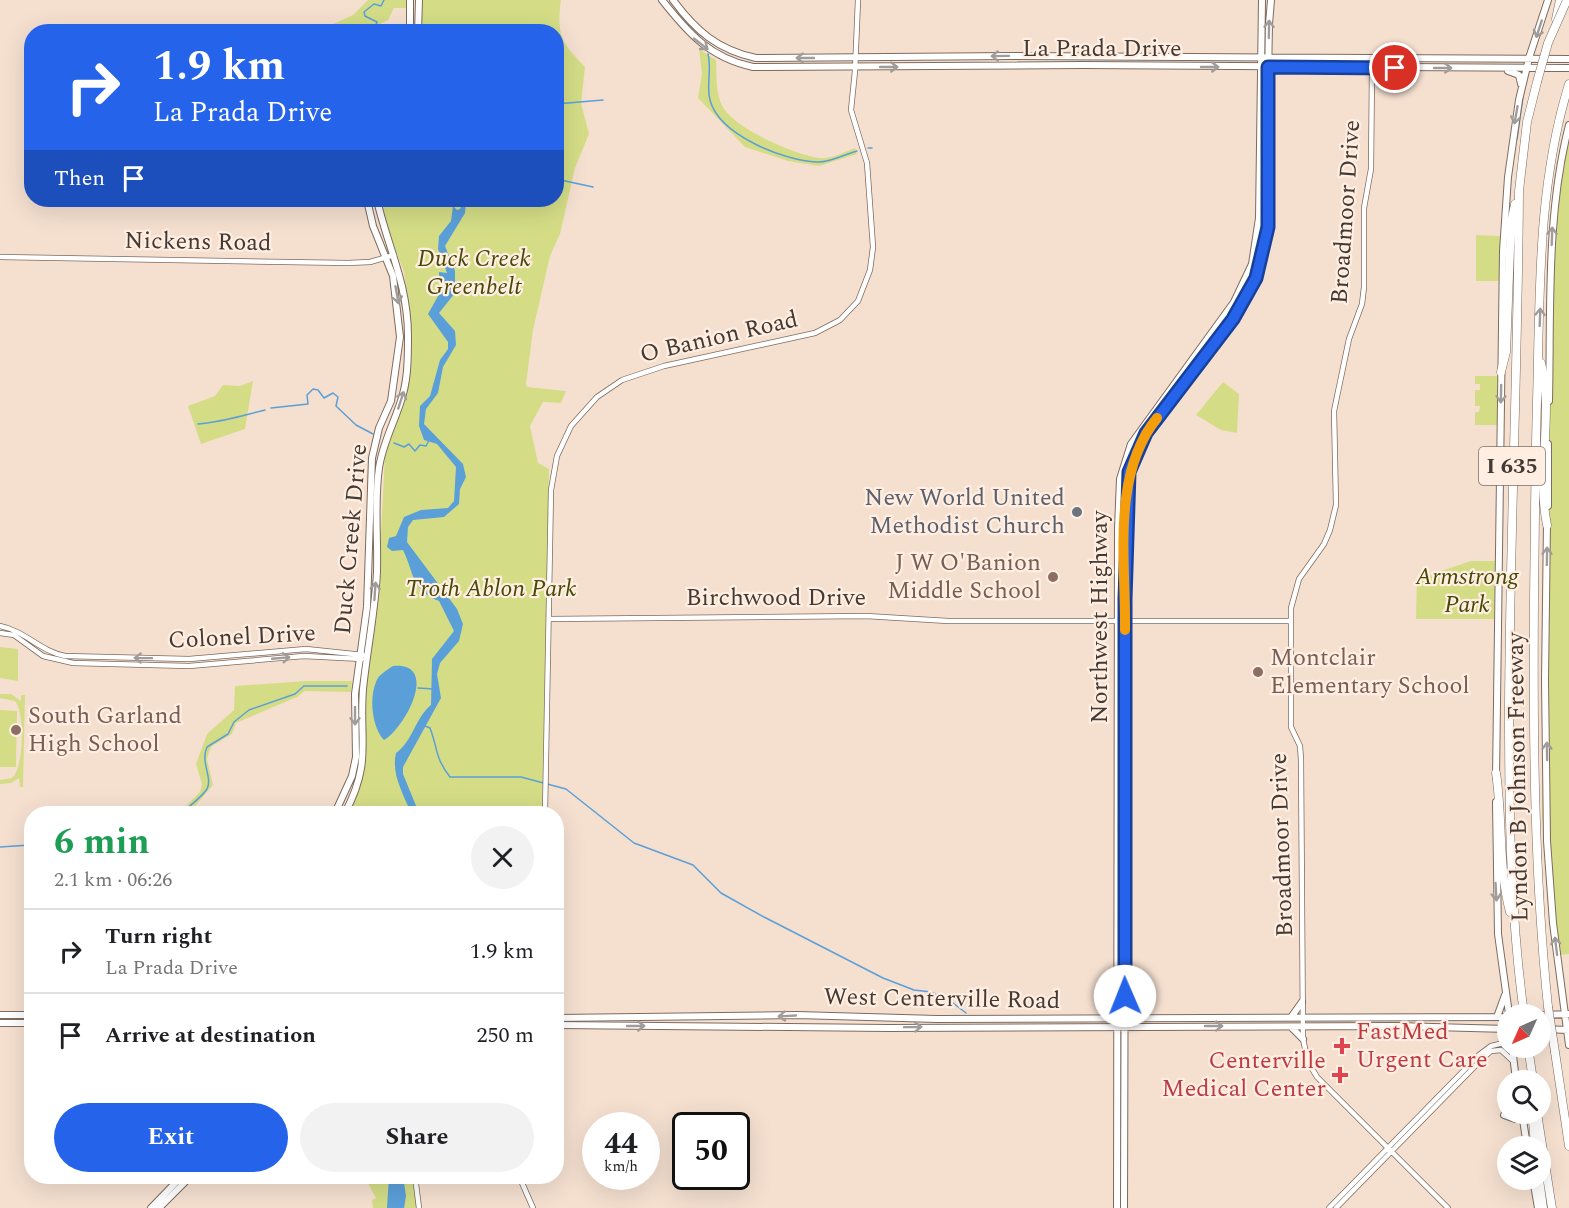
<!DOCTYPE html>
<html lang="en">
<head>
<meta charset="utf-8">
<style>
  body { margin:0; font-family:Spectral,serif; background:#f2f2f2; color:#202124; height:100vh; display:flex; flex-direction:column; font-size:22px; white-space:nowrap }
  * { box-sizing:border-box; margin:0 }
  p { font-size:20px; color:#757577 }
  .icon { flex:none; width:33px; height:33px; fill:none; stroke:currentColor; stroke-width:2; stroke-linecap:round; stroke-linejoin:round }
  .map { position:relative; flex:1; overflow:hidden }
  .drawer { position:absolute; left:24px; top:806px; width:540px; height:378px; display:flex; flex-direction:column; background:#fff; border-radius:24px; box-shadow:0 6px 24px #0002 }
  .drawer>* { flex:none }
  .banner { position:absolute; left:24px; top:24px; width:540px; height:183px; border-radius:24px; box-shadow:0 6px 24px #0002; background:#2563eb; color:#fff; overflow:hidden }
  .needle { width:39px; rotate:225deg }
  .fabs { position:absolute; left:1497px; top:1004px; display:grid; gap:12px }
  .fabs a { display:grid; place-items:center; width:54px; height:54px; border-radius:50%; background:#fff; box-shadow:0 6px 24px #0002; font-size:30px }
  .speed { position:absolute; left:582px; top:1112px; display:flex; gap:12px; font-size:30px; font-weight:700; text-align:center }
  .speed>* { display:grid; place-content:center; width:78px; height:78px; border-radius:50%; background:#fff; box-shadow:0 6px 24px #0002; line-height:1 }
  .speed small { font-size:15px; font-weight:400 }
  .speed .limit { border:3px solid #111; border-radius:9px; background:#fff; color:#111 }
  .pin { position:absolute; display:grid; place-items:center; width:51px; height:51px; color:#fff; margin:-26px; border:3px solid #fff; border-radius:50%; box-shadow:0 2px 6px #0007 }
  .me { position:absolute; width:66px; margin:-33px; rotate:359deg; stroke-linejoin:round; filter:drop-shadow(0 0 4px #0008) }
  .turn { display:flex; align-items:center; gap:21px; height:126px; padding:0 30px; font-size:27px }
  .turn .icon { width:78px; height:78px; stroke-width:2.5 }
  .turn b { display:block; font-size:42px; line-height:51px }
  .then { display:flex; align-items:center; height:57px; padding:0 30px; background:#0003; gap:12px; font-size:22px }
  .round { display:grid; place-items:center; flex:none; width:63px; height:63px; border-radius:32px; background:#f2f2f2 }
  .overview { display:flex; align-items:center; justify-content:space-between; height:102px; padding:0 30px }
  h1 { font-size:36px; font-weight:700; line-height:45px; color:#1e9e55 }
  .action { display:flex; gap:12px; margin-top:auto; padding:12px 30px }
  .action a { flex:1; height:69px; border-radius:36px; background:#2563eb; color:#fff; font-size:24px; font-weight:700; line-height:69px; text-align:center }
  .action a+a { background:#f2f2f2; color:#202124 }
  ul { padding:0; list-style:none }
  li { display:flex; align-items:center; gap:18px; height:84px; padding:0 30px; border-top:2px solid #e0e0e0 }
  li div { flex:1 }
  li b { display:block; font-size:22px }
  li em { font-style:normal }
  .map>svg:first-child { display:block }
  .green { fill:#d4dd86 }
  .water { fill:#5b9fd9 }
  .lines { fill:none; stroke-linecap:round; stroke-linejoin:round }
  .stream { stroke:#5b9fd9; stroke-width:1.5 }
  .minor-casing { stroke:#7e6b5e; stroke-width:6 }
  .major-casing { stroke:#7e6b5e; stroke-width:8 }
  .highway-casing { stroke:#7e6b5e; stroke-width:9 }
  .minor { stroke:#fff; stroke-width:4.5 }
  .major { stroke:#fff; stroke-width:6 }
  .highway { stroke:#fff; stroke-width:8 }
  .highway-bridge-casing { stroke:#7e6b5e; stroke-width:9; stroke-linecap:butt }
  .highway-bridge { stroke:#fff; stroke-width:8 }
  .oneway { stroke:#a19c9a }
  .route-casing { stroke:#184099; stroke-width:15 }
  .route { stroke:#2563eb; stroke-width:10 }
  .slow { stroke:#f59e0b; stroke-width:10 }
  .worship-dot { fill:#6b7280; stroke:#ffeee1; stroke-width:2 }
  .education-dot { fill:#8d6e63; stroke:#ffeee1; stroke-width:2 }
  .health-dot { fill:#e0444e; stroke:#ffeee1; stroke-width:2 }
  .labels { text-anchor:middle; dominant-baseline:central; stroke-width:4.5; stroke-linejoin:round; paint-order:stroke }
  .shield { fill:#ffeee1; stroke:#7b7068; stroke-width:1.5 }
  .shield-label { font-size:22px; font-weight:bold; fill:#433a34 }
  .street-label { font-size:24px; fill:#433a34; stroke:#ffeee1 }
  .park-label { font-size:24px; font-style:italic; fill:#464a06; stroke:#ffeee1 }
  .worship-label { font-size:24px; fill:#5b616d; stroke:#ffeee1; text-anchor:end }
  .education-label { font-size:24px; fill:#785e54; stroke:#ffeee1; text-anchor:start }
  .health-label { font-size:24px; fill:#be3a42; stroke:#ffeee1; text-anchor:start }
</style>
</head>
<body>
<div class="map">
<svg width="1569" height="1208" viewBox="0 0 1569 1208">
  <rect width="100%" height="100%" fill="#f5e0d0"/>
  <path class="green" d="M368 0H406V8H394L388 20 380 24 379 31H318L353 15Z
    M423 0H561C556 35 562 43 585 67L581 103 589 134 575 168 560 234 550 256 533 330 526 384 527 387 566 391 561 403 543 402 530 426 538 463 549 469 542 810 496 808V813H347L361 779 365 760 366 691 380 553 385 455 411 370 412 334 404 272 389 233 381 200H556V32L421 31Z
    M699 49 716 60C717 77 715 96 725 110 739 130 795 155 820 158 832 159 844 152 855 148L857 154 819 166 788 161 745 147 698 98 702 74Z
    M1569 131V954L1560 955 1556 947 1542 817 1551 217 1559 155Z
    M1476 235 1500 236V281H1476Z
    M1475 376H1498L1497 425H1475V412H1479L1480 406H1475V390H1480V384H1475Z
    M253 381 245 429 201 444 188 406 215 396 223 385 240 386Z
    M1223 382 1239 394 1237 433 1221 430 1196 415Z
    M1471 561H1495L1494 619H1416L1417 579Z
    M0 647 18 649V681L0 678Z
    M307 681H352L351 692 305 691 297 697 236 723 232 734 212 746 209 752 207 759 213 785 189 813H179L200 792 202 784 196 764 207 734 234 710 235 686Z
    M0 694H11L21 701V695H25L23 787H20L19 778 11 783 0 784V780L12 778C24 768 25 712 15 701L0 698Z
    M0 710 17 711 16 767H0Z
    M364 1176H412L417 1208H373L372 1200 376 1198Z"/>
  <path class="water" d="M459 200H466L465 213 445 246 455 271V293L439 313 455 331 456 345 443 367 438 393 426 409 424 424 463 464 466 477 460 489 459 504 444 517 413 520 408 527 407 542 457 609 463 624 459 641 440 663 437 674 441 698 403 767V774L419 813H411C403 793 391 774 396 753 413 741 415 718 431 705L432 659 454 631 439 601C411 590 415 575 403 550L392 551 387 547 389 538 396 536 404 517 421 510 448 508 454 501 456 467 437 444 424 440 419 426 420 406 430 396 440 360 448 349V342L428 314 438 296 446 289 439 275V272L447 273 438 249 439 236 451 221 453 206 457 210 460 209 462 205Z
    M393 666C441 662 404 729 384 740 372 727 369 699 376 682 378 675 387 670 393 666Z
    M389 1176H403L406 1196 404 1208H387Z"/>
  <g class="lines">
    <path class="stream" d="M320 32H325
      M373 32 377 22 365 16 364 12 374 4 381 6 384 0
      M708 54C712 70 706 85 710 100 719 135 784 161 817 162 830 163 845 154 857 151
      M556 104 603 100
      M1517 139 1524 90
      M868 148H872
      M556 179 593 187
      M271 408 308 404 307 395 313 389 318 390 324 398 333 393 338 397 336 406 356 425 373 434
      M198 424C223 422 241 416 265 410
      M394 443 404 447 409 444 415 451 420 445 426 446 429 440
      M418 688 434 689
      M425 726 430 728C438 749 435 758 450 777H521L566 789 634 843 693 865 721 893 764 917 883 978 914 990 931 992 953 1003 966 1013
      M182 813C189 806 201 798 207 789 213 778 200 762 207 747L228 734 234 722 249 710 295 694 304 686H347
      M0 847 30 845"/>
    <defs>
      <path id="minor" d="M1372 68 1371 169 1364 208V287L1362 304 1349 339 1334 411 1336 505 1330 530 1324 544 1299 579 1291 608V727L1300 746 1301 760 1303 1039 1308 1062 1317 1077 1448 1208
        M0 257 348 263 370 262 394 255
        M549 619 866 616 948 621H1291
        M0 626C25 631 40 651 65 656L189 659 306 649 363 655
        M0 633 14 635 43 656 73 663 189 666 304 656 362 659
        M545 813 551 490 557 456 571 426 597 397 622 380 664 366 815 333 840 320 858 301 870 270 873 247 867 163 851 110 855 71 858 0
        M415 1176 419 1208
        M519 1176 533 1208
        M1329 1208 1479 1055 1491 1046 1508 1042
        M1336 1208 1484 1057 1491 1051 1501 1050 1513 1061"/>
      <path id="major" d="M662 0C688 33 710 58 753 67L1082 65 1569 68
        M673 0C696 31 718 50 756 58L1012 56 1569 59
        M410 32V0
        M418 32 419 0
        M1508 71 1519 75 1521 84
        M1549 401C1551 309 1546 215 1569 125
        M1548 506V444
        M1547 522 1545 680 1547 841 1553 923 1569 1045
        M1496 777 1503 251 1508 177 1519 100 1529 58 1548 0
        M1496 802 1498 934 1509 1014
        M335 813 352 776 356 757 355 694 367 607 372 458 379 428 391 401 400 337 393 276 373 226 367 200
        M345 813C372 762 359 741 363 689 367 650 375 612 377 572 378 538 374 502 379 468 383 441 396 420 403 394 408 376 408 355 408 336 408 284 388 248 377 200
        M0 1015H32
        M1540 1015 1569 1014
        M1292 1016 1302 1002
        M1497 1017 1505 995
        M556 1018 797 1015 937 1019 1508 1017
        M0 1023H32
        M556 1025 888 1028 1396 1026 1508 1029
        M1291 1027 1303 1039
        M1540 1029 1569 1030
        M1512 1047 1516 1080
        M1522 1113 1527 1146
        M1504 1115 1515 1119 1520 1113
        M1533 1179 1538 1208
        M151 1208 182 1176
        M159 1208 191 1176
        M1117 1208 1118 528 1120 479 1131 444 1234 302 1252 264 1259 218 1262 0
        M1124 1208 1126 492C1136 410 1216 362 1250 292 1271 248 1267 200 1268 152 1268 110 1268 67 1269 24L1271 0"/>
      <path id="highway" d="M1556 19 1560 0
        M1541 363C1554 415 1536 472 1547 525
        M1501 372 1506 352 1511 223 1515 204
        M1496 773C1503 819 1498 867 1510 912
        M1548 1007C1534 871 1533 735 1534 598 1535 533 1535 468 1537 402 1540 295 1537 187 1569 84
        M1524 1014C1510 912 1509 810 1509 707 1510 535 1518 363 1519 191L1527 122 1537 82
        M1528 1047 1533 1080
        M1555 1052 1569 1146
        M1535 1113 1533 1121 1535 1146
        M1537 1113 1552 1208
        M1539 1179 1543 1208"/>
    </defs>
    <use href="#minor" class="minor-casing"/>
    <use href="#major" class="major-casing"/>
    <use href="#highway" class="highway-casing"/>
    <use href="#minor" class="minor"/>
    <use href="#major" class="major"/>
    <use href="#highway" class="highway"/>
    <defs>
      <path id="highway-bridge" d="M1537 82 1548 43 1567 0
        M1548 1007 1555 1052"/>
    </defs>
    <use href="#highway-bridge" class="highway-bridge-casing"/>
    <use href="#highway-bridge" class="highway-bridge"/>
  </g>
  <defs><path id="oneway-shaft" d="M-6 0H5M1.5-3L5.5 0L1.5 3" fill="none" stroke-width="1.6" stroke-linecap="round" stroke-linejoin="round" transform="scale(1.5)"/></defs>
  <g class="oneway">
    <use href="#oneway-shaft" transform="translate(1269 29) rotate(-89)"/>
    <use href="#oneway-shaft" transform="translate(1539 29) rotate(108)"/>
    <use href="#oneway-shaft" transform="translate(701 44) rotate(38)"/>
    <use href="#oneway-shaft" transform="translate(1000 56) rotate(179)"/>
    <use href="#oneway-shaft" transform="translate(805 58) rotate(180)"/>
    <use href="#oneway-shaft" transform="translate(889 67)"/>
    <use href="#oneway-shaft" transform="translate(1210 67)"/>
    <use href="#oneway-shaft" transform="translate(1443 68)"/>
    <use href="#oneway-shaft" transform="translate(1516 115) rotate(100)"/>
    <use href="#oneway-shaft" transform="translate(1552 236) rotate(-88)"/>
    <use href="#oneway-shaft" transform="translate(397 295) rotate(80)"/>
    <use href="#oneway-shaft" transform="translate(1540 317) rotate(-88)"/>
    <use href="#oneway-shaft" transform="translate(1501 394) rotate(91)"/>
    <use href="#oneway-shaft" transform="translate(401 400) rotate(-72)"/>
    <use href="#oneway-shaft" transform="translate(1547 556) rotate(-89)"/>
    <use href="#oneway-shaft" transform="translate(375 591) rotate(-86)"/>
    <use href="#oneway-shaft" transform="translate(143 658) rotate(-179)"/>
    <use href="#oneway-shaft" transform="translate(281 658) rotate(-5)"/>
    <use href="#oneway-shaft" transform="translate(355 716) rotate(90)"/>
    <use href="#oneway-shaft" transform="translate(1547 751) rotate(-91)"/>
    <use href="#oneway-shaft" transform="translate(1496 892) rotate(87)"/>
    <use href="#oneway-shaft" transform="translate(1556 946) rotate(-97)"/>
    <use href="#oneway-shaft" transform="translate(787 1016) rotate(177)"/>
    <use href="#oneway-shaft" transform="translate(636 1026)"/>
    <use href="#oneway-shaft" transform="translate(1214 1026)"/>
    <use href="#oneway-shaft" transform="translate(913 1027) rotate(-1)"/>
  </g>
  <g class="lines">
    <defs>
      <path id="route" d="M1125 996V599L1129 472 1146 433 1233 319 1256 278 1268 227V67L1395 68"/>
    </defs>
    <use href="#route" class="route-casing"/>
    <use href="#route" class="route"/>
    <path class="slow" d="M1125 630C1126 561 1111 475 1157 418"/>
  </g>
  <circle class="worship-dot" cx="1077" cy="512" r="6"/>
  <g class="education-dot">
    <circle cx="1053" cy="577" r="6"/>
    <circle cx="1258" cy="672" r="6"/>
    <circle cx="16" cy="730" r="6"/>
  </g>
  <g class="health-dot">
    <path d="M1339 1037h6v6h6v6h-6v6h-6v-6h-6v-6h6z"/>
    <path d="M1337 1066h6v6h6v6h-6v6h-6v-6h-6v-6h6z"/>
  </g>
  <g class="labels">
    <rect class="shield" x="1479" y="447" width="66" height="38" rx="4.5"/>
    <g class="shield-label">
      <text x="1512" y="466">I 635</text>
    </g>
    <g class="street-label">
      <text x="1102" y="49">La Prada Drive</text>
      <text transform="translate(1346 212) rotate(-86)">Broadmoor Drive</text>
      <text transform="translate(198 242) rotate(1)">Nickens Road</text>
      <text transform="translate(719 337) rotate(-13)">O Banion Road</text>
      <text transform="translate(351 539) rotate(-85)">Duck Creek Drive</text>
      <text x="776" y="598">Birchwood Drive</text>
      <text transform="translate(1100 617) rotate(-90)">Northwest Highway</text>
      <text transform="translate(242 637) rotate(-3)">Colonel Drive</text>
      <text transform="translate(1518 777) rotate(-91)">Lyndon B Johnson Freeway</text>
      <text transform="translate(1282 845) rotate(-92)">Broadmoor Drive</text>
      <text transform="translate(942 999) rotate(1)">West Centerville Road</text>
    </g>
    <g class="park-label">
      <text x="474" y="259">Duck Creek<tspan x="474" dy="28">Greenbelt</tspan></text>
      <text x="1467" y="577">Armstrong<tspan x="1467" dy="28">Park</tspan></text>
      <text x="491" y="589">Troth Ablon Park</text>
    </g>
    <g class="worship-label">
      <text x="1065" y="498">New World United<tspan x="1065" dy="28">Methodist Church</tspan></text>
    </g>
    <g class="education-label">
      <text x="1041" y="563" text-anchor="end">J W O'Banion<tspan x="1041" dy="28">Middle School</tspan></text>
      <text x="1270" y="658">Montclair<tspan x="1270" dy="28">Elementary School</tspan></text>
      <text x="28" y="716">South Garland<tspan x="28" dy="28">High School</tspan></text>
    </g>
    <g class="health-label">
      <text x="1356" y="1032">FastMed<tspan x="1356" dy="28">Urgent Care</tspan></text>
      <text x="1326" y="1061" text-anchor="end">Centerville<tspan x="1326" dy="28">Medical Center</tspan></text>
    </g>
  </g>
</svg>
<div class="fabs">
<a><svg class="needle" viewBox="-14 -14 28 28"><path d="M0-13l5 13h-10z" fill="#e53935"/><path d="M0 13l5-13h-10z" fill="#757577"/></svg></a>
<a><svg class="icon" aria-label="search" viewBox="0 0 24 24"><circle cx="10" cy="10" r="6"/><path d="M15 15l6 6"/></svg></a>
<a><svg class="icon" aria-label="layers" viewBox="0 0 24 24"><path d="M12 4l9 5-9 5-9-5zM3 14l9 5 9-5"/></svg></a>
</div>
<div class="speed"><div>44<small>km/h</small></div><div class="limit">50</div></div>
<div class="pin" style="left:1395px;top:68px;background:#d93025"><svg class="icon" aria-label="arrive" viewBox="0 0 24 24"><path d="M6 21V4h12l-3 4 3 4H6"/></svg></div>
<svg class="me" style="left:1125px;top:996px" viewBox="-20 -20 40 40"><circle r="19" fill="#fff"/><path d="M0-13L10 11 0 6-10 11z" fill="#2563eb"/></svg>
<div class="banner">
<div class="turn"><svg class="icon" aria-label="right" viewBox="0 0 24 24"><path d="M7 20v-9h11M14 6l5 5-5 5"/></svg><div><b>1.9 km</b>La Prada Drive</div></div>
<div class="then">Then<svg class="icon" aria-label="arrive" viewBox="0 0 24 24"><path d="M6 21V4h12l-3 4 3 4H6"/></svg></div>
</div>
<section class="drawer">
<div class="overview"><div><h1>6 min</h1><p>2.1 km · 06:26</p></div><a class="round"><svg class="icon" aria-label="close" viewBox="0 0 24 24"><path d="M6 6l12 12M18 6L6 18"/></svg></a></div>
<ul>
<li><svg class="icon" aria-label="right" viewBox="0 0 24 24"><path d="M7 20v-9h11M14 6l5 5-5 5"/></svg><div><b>Turn right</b><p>La Prada Drive</p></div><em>1.9 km</em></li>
<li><svg class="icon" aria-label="arrive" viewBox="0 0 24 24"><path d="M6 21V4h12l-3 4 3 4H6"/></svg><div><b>Arrive at destination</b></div><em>250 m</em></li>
</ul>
<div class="action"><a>Exit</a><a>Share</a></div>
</section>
</div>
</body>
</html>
